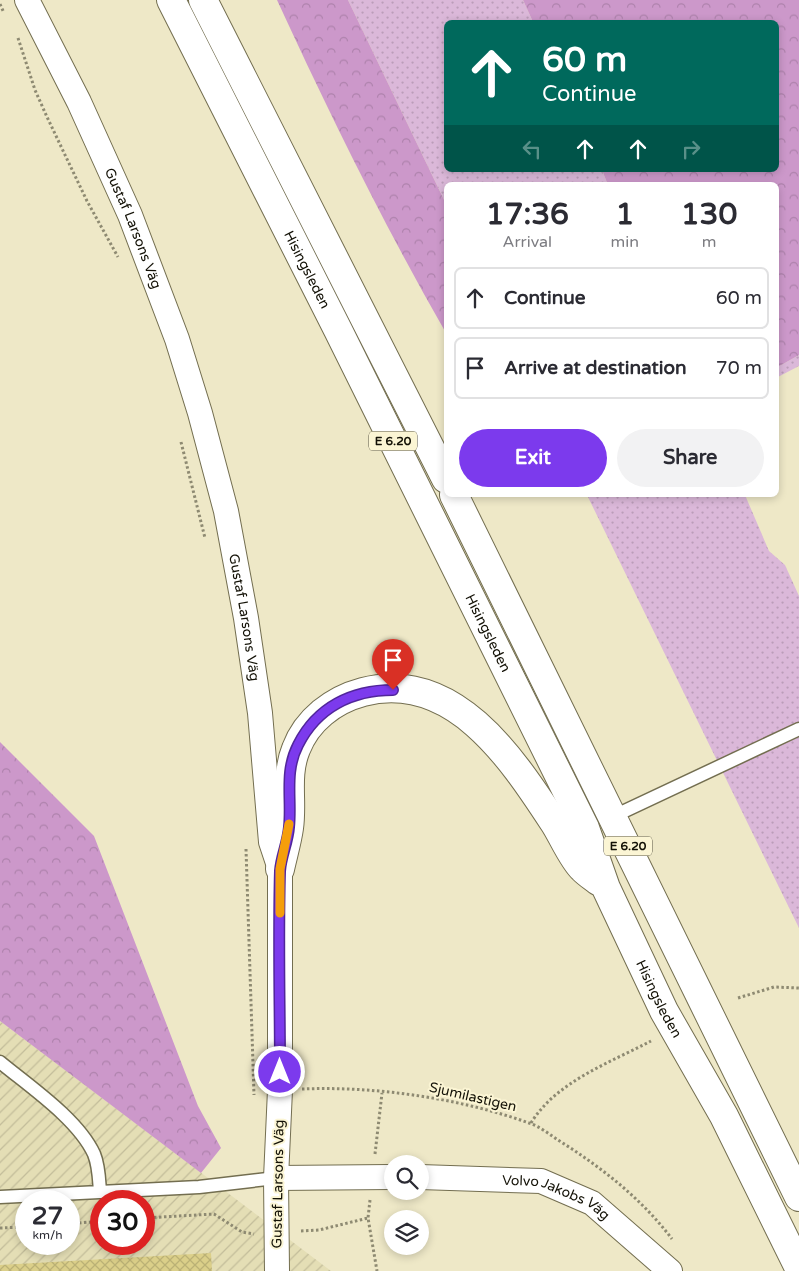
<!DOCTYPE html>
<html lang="en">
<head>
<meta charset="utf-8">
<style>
  body { margin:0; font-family:"Varela Round",sans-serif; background:#f2f2f3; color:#2b2b33; height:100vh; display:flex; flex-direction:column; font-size:19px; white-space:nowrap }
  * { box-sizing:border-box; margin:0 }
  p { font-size:16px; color:#7c7c81 }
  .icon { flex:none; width:28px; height:28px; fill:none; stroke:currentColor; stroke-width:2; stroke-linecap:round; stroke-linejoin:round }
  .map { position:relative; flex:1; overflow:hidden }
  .sheet { position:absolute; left:444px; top:182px; width:335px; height:315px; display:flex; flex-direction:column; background:#fff; border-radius:8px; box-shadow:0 2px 8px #0003 }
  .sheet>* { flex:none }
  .banner { position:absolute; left:444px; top:20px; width:335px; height:152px; border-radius:8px; box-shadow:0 2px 8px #0003; background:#00695c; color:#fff; overflow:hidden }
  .buttons { position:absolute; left:384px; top:1155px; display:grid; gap:10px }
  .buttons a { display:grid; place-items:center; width:45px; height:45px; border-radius:50%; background:#fff; box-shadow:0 2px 8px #0003; font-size:25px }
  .speed { position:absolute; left:15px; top:1190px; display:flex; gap:10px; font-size:25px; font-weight:700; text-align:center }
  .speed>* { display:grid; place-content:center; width:65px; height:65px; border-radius:50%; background:#fff; box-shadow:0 2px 8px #0003; line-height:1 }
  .speed small { font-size:12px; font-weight:400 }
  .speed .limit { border:8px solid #d22; background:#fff; color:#111 }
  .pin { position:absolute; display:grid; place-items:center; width:42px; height:42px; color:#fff; margin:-51px -21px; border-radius:50% 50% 50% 0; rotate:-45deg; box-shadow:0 0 5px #0007 }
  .pin .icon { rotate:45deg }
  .me { position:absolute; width:55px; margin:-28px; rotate:0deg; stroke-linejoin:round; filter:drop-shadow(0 0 4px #0008) }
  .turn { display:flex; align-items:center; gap:18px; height:105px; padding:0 15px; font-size:22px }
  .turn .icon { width:65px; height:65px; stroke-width:2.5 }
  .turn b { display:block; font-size:35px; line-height:42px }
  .lanes { display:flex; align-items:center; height:48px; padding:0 15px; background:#0003; justify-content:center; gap:25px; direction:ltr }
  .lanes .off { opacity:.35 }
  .eta { display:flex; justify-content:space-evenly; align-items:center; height:85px; text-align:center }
  .eta b { font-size:30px; font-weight:800; line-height:35px }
  .primary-button { display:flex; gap:10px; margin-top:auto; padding:10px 15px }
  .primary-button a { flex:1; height:58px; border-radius:30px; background:#7c3aed; color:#fff; font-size:20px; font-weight:800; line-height:58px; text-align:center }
  .primary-button a+a { background:#f2f2f3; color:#2b2b33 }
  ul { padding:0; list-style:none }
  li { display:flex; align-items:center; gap:15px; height:62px; margin:0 10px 8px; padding:0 5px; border:2px solid #e1e1e2; border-radius:8px }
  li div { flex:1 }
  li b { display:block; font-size:19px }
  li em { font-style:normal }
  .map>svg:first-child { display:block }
  .industrial { fill:url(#industrial-furrows); fill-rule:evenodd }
  .grass { fill:url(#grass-dots) }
  .forest { fill:url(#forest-crowns) }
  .building { fill:url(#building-cross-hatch) }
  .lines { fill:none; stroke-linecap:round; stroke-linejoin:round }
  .service-casing { stroke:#736e50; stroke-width:15 }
  .minor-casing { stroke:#736e50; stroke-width:26 }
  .trunk-casing { stroke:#736e50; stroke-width:30 }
  .path { stroke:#8e8a72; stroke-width:3; stroke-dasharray:2.5 2.5; stroke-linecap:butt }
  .service { stroke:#fff; stroke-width:12 }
  .minor { stroke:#fff; stroke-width:24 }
  .trunk { stroke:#fff; stroke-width:28 }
  .route-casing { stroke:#51269a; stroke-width:12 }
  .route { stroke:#7c3aed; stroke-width:9 }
  .slow { stroke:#f59e0b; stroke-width:9 }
  .labels { text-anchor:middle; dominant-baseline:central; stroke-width:4; stroke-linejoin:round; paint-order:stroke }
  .shield { fill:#fbf5d4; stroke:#595544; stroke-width:1 }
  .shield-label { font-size:12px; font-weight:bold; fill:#131106 }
  .street-label { font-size:14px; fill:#131106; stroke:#fbf5d4 }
</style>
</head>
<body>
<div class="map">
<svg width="799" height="1271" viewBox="0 0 799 1271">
  <defs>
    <pattern id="industrial-furrows" width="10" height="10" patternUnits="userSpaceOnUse" patternTransform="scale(1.25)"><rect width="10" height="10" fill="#e4deb5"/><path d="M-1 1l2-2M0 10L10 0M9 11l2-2" fill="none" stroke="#c3bd9a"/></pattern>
    <pattern id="grass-dots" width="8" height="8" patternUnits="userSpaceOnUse" patternTransform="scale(1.25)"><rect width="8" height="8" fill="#dbb8d9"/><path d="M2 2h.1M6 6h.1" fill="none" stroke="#bb9db9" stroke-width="1.8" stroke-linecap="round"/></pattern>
    <pattern id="forest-crowns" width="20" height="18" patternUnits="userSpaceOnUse" patternTransform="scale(1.25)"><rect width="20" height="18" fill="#cc98ca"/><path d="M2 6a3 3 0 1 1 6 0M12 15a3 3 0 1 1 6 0" fill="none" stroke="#ae82ac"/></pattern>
    <pattern id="building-cross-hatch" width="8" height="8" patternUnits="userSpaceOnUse" patternTransform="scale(1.25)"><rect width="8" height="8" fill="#dbcf89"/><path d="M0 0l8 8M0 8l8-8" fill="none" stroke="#bbb175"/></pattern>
  </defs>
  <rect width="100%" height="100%" fill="#eee8c7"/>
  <path class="industrial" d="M0 1021 331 1271H0ZM26 1201H69V1244H26ZM101 1201H144V1244H101Z"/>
  <path class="grass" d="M348 0H523L533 22H446V170H602L608 185H446V204Z
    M799 355V366L776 378V368Z
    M587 495H745L769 551 785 565 799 596V928Z"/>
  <path class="forest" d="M277 0H348L446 204V333C384 225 329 113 277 0Z
    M523 0H799V355L776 368V185H608L602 170H776V22H533Z
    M0 742 94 836 198 1106 221 1148 201 1173 0 1021Z"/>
  <path class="building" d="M211 1253 212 1271H0V1265Z"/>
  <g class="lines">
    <defs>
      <path id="service" d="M614 816 799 729
        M0 1062C29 1086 78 1119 94 1154 99 1166 99 1179 100 1192
        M0 1197 199 1187 276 1178"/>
      <g id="minor">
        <path id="s1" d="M27 0 79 102 130 215 177 339 200 413 226 511 246 618 260 713 271 842 280 869V1090L276 1178 277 1271"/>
        <path id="s2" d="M420 1177 541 1181 592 1203 670 1271"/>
        <path d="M276 1178 392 1177"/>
      </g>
      <g id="trunk">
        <path id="s3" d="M171 0 338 330 585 828 606 888 664 1011 724 1116 799 1268"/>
        <path d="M203 0 446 479"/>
        <path d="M454 495 799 1197"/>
        <path d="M280 869C283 855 287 842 289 828 293 801 285 776 296 749 307 720 333 700 363 692 453 669 511 757 553 821 562 834 572 859 583 869 588 874 593 877 598 881"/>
      </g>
    </defs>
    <use href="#service" class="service-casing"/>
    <use href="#minor" class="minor-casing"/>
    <use href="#trunk" class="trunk-casing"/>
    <path class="path" d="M0 4 4 13
      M18 38 35 90 47 117 87 201 118 257
      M181 442 205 538
      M246 849 254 1095
      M738 998 774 987 799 988
      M302 1089C375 1086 459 1098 529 1123 539 1126 549 1134 558 1140 601 1167 641 1198 672 1239
      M531 1123C556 1082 609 1063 651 1041
      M375 1154 382 1093
      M370 1200 368 1218 377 1271
      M144 1218 214 1214 242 1232 254 1234
      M69 1224 101 1221
      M0 1228 26 1227
      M301 1231 319 1230 368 1218"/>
    <use href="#service" class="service"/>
    <use href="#minor" class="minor"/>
    <use href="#trunk" class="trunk"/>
  </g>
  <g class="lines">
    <defs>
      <path id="route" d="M280 1072C280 1005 278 938 280 871 281 856 288 842 289 827 292 799 284 772 298 745 317 707 352 690 393 690"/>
    </defs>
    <use href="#route" class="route-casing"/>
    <use href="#route" class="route"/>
    <path class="slow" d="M280 913V869L289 824"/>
  </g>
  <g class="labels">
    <g class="shield">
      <rect x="369" y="431.5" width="48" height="19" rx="4"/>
      <rect x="604" y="836.5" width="48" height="19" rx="4"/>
    </g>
    <g class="shield-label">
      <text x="393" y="441">E 6.20</text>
      <text x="628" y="846">E 6.20</text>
    </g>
    <g class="street-label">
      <text stroke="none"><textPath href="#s1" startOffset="252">Gustaf Larsons Väg</textPath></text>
      <text stroke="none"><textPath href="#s3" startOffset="302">Hisingsleden</textPath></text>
      <text stroke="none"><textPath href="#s1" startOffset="658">Gustaf Larsons Väg</textPath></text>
      <text stroke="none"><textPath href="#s3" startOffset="708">Hisingsleden</textPath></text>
      <text stroke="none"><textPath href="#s3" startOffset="1112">Hisingsleden</textPath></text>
      <text transform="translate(473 1097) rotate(13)">Sjumilastigen</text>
      <text transform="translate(278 1184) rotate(-89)">Gustaf Larsons Väg</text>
      <text stroke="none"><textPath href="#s2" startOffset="140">Volvo Jakobs Väg</textPath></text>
    </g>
  </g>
</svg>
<div class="buttons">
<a><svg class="icon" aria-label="search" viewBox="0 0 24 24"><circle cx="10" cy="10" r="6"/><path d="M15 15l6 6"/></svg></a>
<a><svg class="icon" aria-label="layers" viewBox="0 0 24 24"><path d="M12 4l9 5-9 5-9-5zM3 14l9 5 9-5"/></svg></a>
</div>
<div class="speed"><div>27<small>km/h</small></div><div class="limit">30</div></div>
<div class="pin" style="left:393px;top:690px;background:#d93025"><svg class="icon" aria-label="arrive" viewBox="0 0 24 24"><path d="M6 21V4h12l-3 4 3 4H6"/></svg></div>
<svg class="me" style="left:280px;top:1072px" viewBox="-20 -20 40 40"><circle r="17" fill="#7c3aed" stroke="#fff" stroke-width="3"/><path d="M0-11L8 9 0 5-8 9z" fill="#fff"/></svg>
<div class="banner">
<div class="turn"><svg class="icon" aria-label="ahead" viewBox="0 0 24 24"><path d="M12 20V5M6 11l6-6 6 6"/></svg><div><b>60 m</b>Continue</div></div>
<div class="lanes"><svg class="icon off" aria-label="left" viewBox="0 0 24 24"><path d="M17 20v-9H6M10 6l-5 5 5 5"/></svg><svg class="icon" aria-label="ahead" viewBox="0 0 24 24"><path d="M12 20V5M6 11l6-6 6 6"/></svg><svg class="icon" aria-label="ahead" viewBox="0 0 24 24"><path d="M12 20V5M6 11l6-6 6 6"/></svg><svg class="icon off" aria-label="right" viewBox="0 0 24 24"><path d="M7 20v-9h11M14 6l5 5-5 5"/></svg></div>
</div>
<section class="sheet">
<div class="eta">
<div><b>17:36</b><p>Arrival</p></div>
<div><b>1</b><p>min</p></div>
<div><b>130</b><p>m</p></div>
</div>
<ul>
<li><svg class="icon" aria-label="ahead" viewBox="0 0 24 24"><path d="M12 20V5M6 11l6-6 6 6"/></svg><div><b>Continue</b></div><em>60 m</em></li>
<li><svg class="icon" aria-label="arrive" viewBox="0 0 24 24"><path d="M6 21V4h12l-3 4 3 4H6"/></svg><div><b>Arrive at destination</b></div><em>70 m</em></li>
</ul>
<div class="primary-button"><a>Exit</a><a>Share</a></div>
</section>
</div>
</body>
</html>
